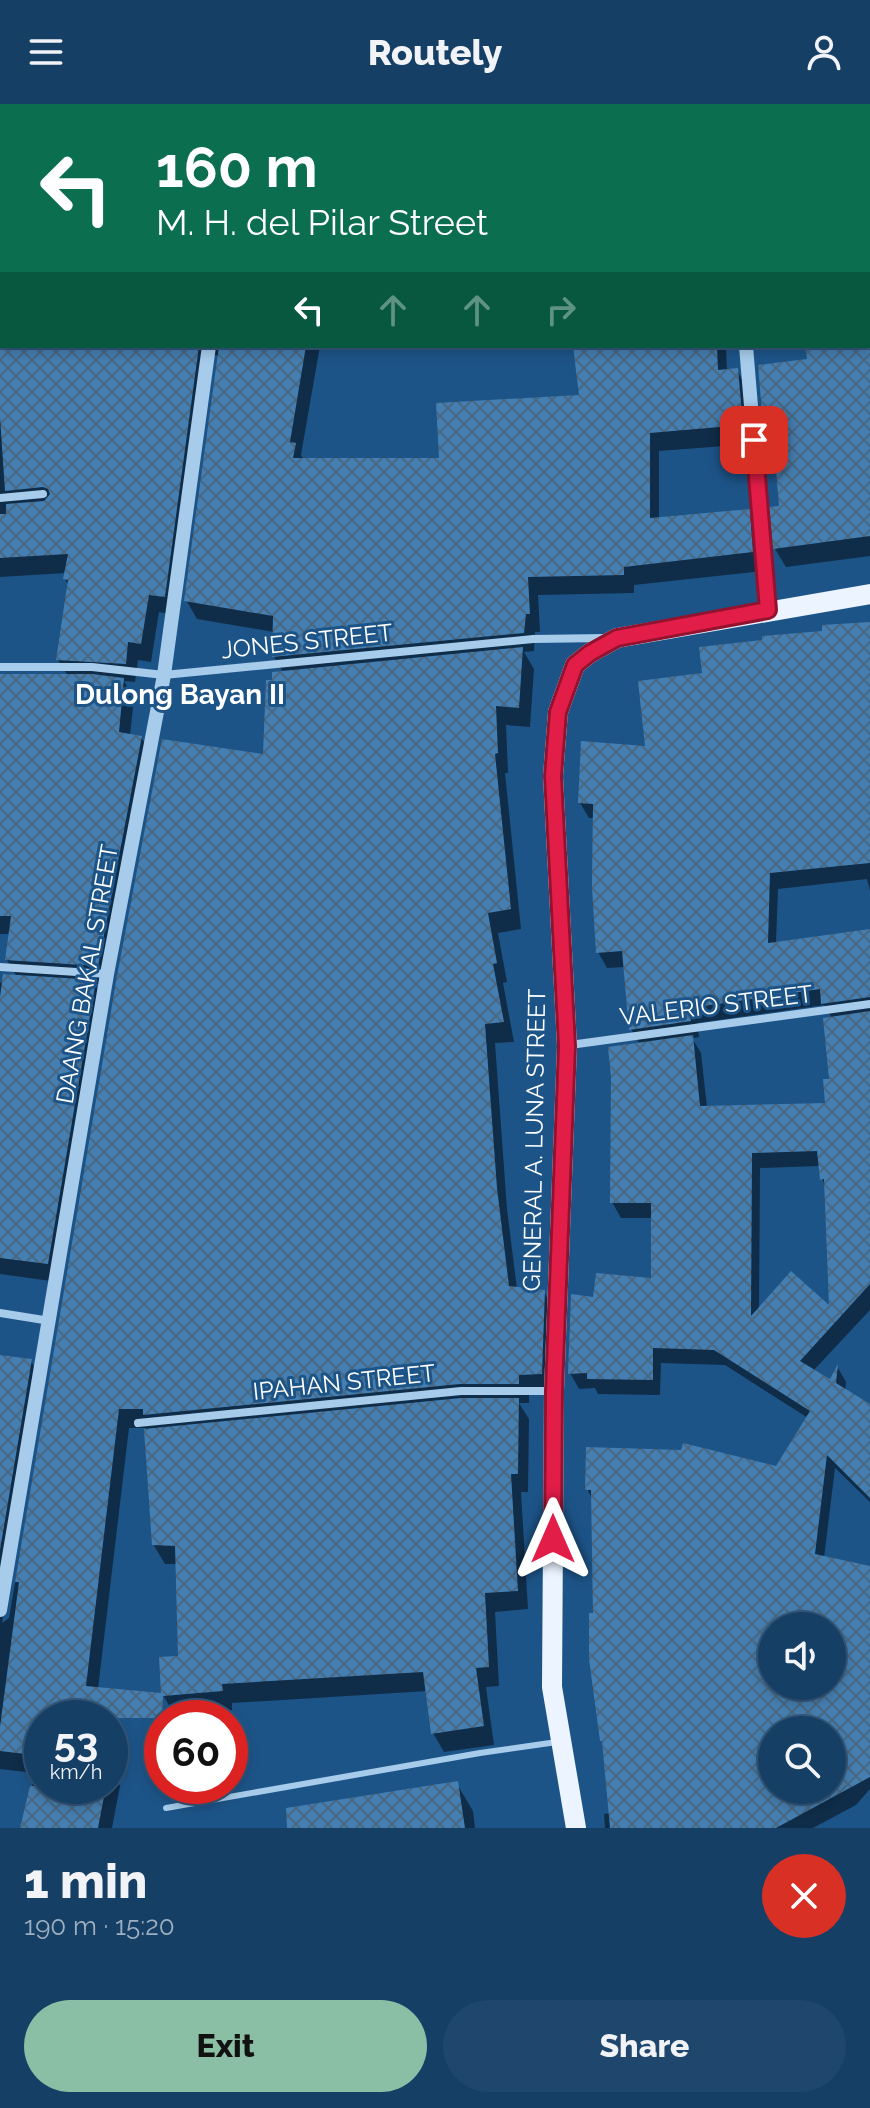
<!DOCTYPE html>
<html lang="en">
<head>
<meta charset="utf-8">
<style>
  body { margin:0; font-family:Raleway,sans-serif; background:#1f466c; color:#f1f3f6; height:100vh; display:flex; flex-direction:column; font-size:30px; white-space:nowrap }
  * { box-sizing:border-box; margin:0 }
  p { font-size:26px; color:#9eafbf }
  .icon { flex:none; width:44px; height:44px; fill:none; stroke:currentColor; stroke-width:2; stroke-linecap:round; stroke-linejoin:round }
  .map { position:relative; height:1724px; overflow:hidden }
  .details { display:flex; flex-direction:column; background:#163f66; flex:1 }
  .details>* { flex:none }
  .top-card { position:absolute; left:0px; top:0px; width:870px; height:244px; box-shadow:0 4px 12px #0003,0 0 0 2px #35587a; background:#0b6e4f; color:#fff; overflow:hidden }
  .tools { position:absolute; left:758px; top:1508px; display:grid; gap:16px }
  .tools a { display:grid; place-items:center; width:88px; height:88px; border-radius:50%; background:#163f66; box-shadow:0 4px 12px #0003,0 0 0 2px #35587a; font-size:40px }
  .speed { position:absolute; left:24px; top:1596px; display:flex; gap:16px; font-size:40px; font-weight:700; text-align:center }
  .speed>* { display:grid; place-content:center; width:104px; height:104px; border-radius:50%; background:#163f66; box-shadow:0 4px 12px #0003,0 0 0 2px #35587a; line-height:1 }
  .speed small { font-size:20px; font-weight:400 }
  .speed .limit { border:12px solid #d22; background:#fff; color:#111 }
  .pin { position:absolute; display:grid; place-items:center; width:68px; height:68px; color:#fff; margin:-34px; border-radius:16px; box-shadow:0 4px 12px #0006 }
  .me { position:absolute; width:88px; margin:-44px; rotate:0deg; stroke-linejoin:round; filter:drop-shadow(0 0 6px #0008) }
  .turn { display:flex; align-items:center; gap:28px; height:168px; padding:0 24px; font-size:36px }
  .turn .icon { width:104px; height:104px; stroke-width:2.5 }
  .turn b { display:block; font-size:56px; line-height:68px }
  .lanes { display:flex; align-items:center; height:76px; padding:0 24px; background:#0003; justify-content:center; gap:40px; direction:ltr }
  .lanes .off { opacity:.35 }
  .round { display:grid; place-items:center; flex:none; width:84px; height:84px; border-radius:42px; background:#1f466c }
  .overview { display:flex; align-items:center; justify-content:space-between; height:136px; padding:0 24px }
  h1 { font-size:48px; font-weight:800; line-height:60px }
  .primary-button { display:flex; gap:16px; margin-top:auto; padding:16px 24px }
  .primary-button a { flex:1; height:92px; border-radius:48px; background:#8abfa5; color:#111; font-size:32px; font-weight:800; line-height:92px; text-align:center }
  .primary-button a+a { background:#1f466c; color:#f1f3f6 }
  header { display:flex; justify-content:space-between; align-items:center; height:104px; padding:0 24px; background:#163f66; font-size:36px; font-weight:800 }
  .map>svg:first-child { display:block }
  .shadow { fill:#0007; fill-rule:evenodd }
  .building { fill:url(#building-cross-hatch); fill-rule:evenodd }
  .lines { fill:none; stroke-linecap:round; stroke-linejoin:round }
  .service { stroke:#a6cbeb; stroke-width:6 }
  .minor { stroke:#a6cbeb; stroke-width:8 }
  .tertiary { stroke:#a6cbeb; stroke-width:14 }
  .primary { stroke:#ebf4ff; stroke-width:20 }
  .route-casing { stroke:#92132f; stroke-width:20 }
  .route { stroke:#e11d48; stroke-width:14 }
  .labels { text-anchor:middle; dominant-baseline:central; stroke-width:6; stroke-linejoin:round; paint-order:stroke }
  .street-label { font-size:24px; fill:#fff; stroke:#1d5488 }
  .quarter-label { font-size:28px; font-weight:bold; fill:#fff; stroke:#1d5488 }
</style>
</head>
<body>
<header><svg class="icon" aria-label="menu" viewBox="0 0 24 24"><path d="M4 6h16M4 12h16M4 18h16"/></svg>Routely<svg class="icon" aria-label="person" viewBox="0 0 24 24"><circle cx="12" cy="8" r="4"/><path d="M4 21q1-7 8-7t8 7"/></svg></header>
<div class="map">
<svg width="870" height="1724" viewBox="0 0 870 1724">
  <defs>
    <pattern id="building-cross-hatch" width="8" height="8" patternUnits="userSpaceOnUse" patternTransform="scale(2)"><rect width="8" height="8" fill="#457eb0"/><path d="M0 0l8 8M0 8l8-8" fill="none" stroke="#486883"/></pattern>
  </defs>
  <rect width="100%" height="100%" fill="#1d5488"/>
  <path class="shadow" d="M0 0 45 2H2V242H320L301 351 304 356H441L582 293 575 242H726L727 267 737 266 747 285 752 340 659 347V415L748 407 759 426 763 467 634 481V489L538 491 540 528H535L534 547 524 548 534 565 530 623 506 621 508 669H505L521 825 498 829 507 878 503 879 514 938 495 939 507 1105 517 1185 544 1188 555 1208 552 1290H529V1299H519L529 1315 528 1388H521L528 1505 495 1508 499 1582 486 1583 494 1641 444 1648 433 1629 428 1587 232 1599V1606L174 1610 163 1591 180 1554 177 1460H165L153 1440 146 1324H129L98 1585 119 1606 112 1669 120 1682 112 1724H22L35 1669 0 1665V1253L31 1257 42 1277 2 1519 9 1514 119 872 265 653 274 578 283 568 274 553V528L197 515 186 496 220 252 215 251 209 260 174 511 159 508 151 558 138 556 135 578 124 577 134 594 130 632 141 633 152 652 108 880H95L105 896 58 1178 0 1170V879L17 873 7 856 11 830H0V572H68L58 556 69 482 65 475 66 469 0 473ZM42 1614H110V1682H42Z
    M142 0H512L513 2H142Z
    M579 0H694V2H579Z
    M762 0H802V2H762Z
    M868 112H870V452L786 463 775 445 772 405 781 404 775 338 764 319 809 257 807 242H868Z
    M870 530V787L867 775 778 785 776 839 870 827V1206L813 1267 830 1278 838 1264 846 1278 845 1287 870 1302V1398L835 1364 824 1454 870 1465V1685L856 1701 813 1724H605L604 1710 611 1709 605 1642 601 1636 595 1511 593 1396 587 1385 777 1365 808 1314 725 1261 661 1259 660 1291 598 1290 595 1284 579 1285 570 1269 595 1195 653 1176V1114H621L612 1098 640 941 631 925 625 863 607 864 598 848 595 714H589L580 699 648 644 704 571ZM824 901 832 914 831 976 827 1001 707 1003 701 949 692 934 699 933 697 919ZM820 1062 822 1075 826 1083 832 1206H759L760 1064ZM772 1522H832V1582H772ZM772 1626H832V1686H772Z
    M457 1680 473 1707 475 1724H304Z"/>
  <path class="building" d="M0 242H199L165 493 149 491 141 540 128 538 126 560 56 556 68 476 63 475 68 450 0 454V410H6V400L44 397 50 390 48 385 43 383 5 387 0 313Z
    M219 242H306L290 338 296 339 293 354H439L436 299 579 291 573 242H717L718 266 738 264 743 321 650 329V414L750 405 753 448 624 463V471L528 473 530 510H526L524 529 272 553 273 512 184 497Z
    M805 242H870V432L773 445 769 403 779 402 775 353 771 319 763 320 758 261 807 255Z
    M870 518V759L770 769 768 839 870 825V893L821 900 820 885 690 904 691 917 629 926 622 847 596 849 592 783 593 700 578 699 581 637 645 642 638 577 702 569 699 543 762 536V532L822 527V521Z
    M523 543 519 604 496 602 498 649 495 650 511 805 488 809 497 859 493 860 504 918 485 920 497 1084 509 1182 545 1186 542 1270 519 1271V1280H460L143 1311V1305H119L86 1582 161 1589 159 1553 178 1552 175 1442 152 1441 144 1325 461 1294H519L518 1370H511L518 1487 485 1489 489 1563 476 1564 484 1622 431 1630 423 1568 222 1580 223 1587 163 1592 162 1614H42V1652L0 1647V1623L19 1478H15L117 872 162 635 263 650 266 576H272V568Z
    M0 570H92L124 574 119 628 142 632 98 862 5 856 11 812H0Z
    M3 870 96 876 48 1160 0 1154V893Z
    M870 907V1180L800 1257 830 1275 838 1260 836 1279 870 1300V1394L827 1351 815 1450 870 1462V1673L776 1724H610L602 1637H600L589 1555V1509H593L591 1386H585L586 1343 681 1346 683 1339 776 1362 810 1307 714 1246 653 1244V1276L587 1275V1269L568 1270 571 1190 593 1193 596 1169 651 1174V1099H610L611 973 608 943 693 931 700 1002 825 999 823 975H829L823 914ZM817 1047 820 1076 824 1075 829 1201 791 1167 751 1212 752 1049ZM772 1522H832V1582H772ZM772 1626H832V1686H772Z
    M0 1251 32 1255 0 1446Z
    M458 1677 465 1724H287L286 1704Z
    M30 1682H106L98 1724H20Z"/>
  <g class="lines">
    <path class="service" d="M166 1704 480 1649 557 1638"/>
    <path class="minor" d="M124 2V0
      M0 196H2
      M0 394 43 390
      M0 563H92L164 571 533 535 605 534
      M0 863 107 870
      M570 941 870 900
      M0 1209 50 1217
      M138 1319 461 1287H553"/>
    <path class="tertiary" d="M725 0V2
      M249 2 250 0
      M746 242 768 506
      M0 1506 107 870 164 571 209 242"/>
    <path class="primary" d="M576 1724 552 1583 554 1287 567 942 553 672 558 608 575 561 590 549 617 534 870 490"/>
  </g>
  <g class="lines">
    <defs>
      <path id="route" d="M553 1435 554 1287 567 942 553 672 558 608 575 561 590 549 617 534 768 506 754 336"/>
    </defs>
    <use href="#route" class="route-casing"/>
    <use href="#route" class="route"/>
  </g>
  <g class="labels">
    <g class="street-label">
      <text transform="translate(307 537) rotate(-6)">JONES STREET</text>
      <text transform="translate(87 870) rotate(-80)">DAANG BAKAL STREET</text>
      <text transform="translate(716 901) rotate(-7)">VALERIO STREET</text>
      <text transform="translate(534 1036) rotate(-89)">GENERAL A. LUNA STREET</text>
      <text transform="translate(344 1278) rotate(-6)">IPAHAN STREET</text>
    </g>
    <g class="quarter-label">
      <text x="180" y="590">Dulong Bayan II</text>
    </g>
  </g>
</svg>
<div class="tools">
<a><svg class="icon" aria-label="sound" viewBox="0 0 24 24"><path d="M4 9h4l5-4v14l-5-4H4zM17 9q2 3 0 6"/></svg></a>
<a><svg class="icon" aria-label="search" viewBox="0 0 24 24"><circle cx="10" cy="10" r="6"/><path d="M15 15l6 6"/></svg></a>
</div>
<div class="speed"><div>53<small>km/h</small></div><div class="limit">60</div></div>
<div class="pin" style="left:754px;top:336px;background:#d93025"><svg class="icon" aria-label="arrive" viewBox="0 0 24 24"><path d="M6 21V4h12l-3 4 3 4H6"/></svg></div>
<svg class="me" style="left:553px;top:1435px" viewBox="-20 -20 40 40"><path d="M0-17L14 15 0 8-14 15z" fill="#e11d48" stroke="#fff" stroke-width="4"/></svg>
<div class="top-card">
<div class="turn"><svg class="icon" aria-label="left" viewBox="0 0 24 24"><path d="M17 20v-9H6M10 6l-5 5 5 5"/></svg><div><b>160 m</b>M. H. del Pilar Street</div></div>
<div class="lanes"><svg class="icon" aria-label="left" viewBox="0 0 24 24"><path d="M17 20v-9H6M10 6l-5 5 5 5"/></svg><svg class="icon off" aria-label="ahead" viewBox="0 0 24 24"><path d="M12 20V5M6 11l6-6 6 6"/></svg><svg class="icon off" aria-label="ahead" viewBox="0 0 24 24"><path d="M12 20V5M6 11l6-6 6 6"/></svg><svg class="icon off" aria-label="right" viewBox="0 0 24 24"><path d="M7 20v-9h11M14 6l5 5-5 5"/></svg></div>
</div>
</div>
<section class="details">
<div class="overview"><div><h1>1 min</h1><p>190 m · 15:20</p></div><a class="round" style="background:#d93025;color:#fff"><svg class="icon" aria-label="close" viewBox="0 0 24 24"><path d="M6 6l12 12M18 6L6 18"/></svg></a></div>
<div class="primary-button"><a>Exit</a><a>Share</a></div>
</section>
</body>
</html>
